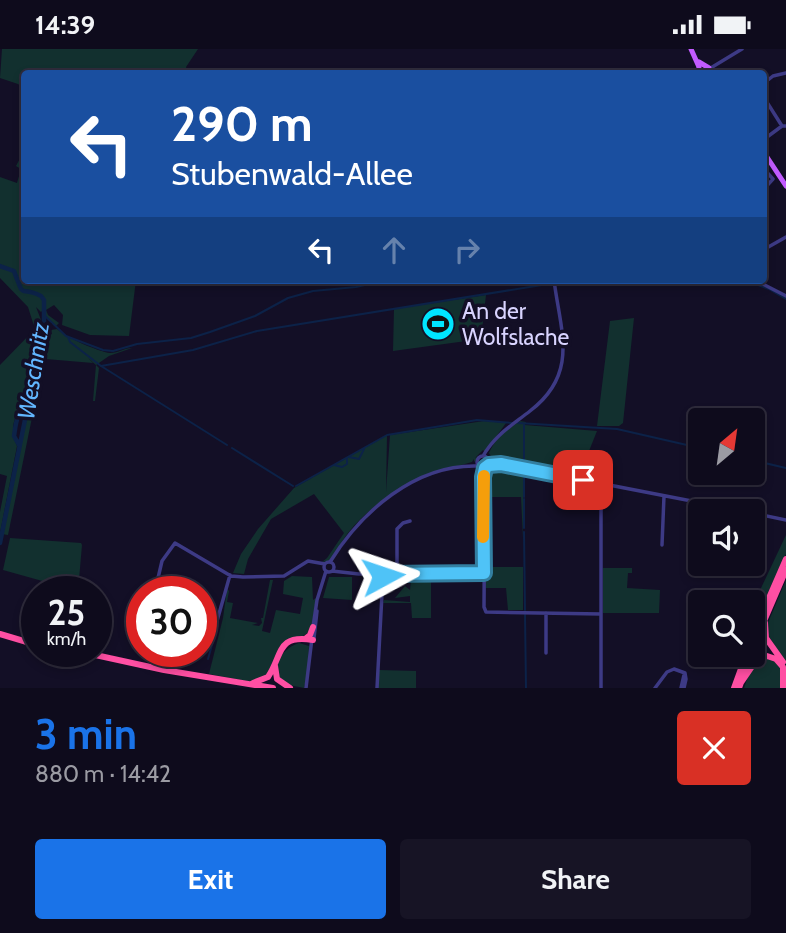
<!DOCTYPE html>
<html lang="en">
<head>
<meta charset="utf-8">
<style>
  body { margin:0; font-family:Cabin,sans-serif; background:#171425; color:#f1f3f6; height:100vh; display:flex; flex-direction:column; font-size:26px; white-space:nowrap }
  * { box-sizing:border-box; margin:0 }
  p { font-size:23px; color:#9b9ba3 }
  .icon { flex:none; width:38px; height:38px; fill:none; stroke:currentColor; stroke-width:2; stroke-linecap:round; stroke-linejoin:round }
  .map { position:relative; height:639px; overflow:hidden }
  .panel { display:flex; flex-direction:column; background:#0e0b1c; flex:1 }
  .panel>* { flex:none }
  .guide { position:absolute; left:21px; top:21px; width:746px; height:214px; border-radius:7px; box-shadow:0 4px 10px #0003,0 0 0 2px #2e2b3b; background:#1a4fa0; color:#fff; overflow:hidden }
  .needle { width:46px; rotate:29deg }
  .buttons { position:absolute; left:688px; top:359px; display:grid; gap:14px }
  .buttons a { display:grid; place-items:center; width:77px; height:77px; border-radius:7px; background:#0e0b1c; box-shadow:0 4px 10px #0003,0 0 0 2px #2e2b3b; font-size:35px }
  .speed { position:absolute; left:21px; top:527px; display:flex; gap:14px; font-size:35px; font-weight:700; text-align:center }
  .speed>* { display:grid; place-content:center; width:91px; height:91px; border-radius:50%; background:#0e0b1c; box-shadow:0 4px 10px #0003,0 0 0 2px #2e2b3b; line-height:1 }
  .speed small { font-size:18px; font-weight:400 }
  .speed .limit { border:10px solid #d22; background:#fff; color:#111 }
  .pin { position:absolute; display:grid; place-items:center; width:60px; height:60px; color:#fff; margin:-30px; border-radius:14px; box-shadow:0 4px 10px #0006 }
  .me { position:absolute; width:77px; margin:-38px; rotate:85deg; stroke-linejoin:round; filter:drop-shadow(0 0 5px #0008) }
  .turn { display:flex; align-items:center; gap:24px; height:147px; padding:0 35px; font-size:32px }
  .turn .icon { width:91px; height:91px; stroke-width:2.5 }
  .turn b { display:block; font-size:49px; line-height:60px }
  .lanes { display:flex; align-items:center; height:66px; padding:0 35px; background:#0003; justify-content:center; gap:35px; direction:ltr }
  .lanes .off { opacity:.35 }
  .round { display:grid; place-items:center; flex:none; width:74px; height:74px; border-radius:7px; background:#171425 }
  .summary { display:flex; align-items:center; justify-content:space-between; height:119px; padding:0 35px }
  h1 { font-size:42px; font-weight:700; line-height:52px; color:#1a73e8 }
  .button { display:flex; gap:14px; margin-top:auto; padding:14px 35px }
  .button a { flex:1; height:80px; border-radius:7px; background:#1a73e8; color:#fff; font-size:28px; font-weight:700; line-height:80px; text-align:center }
  .button a+a { background:#171425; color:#f1f3f6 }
  .status { display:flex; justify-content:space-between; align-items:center; height:49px; padding:0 35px; background:#0e0b1c; direction:ltr }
  .status svg { height:19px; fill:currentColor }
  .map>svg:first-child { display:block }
  .green { fill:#12302f }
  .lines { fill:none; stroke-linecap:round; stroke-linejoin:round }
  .stream { stroke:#0c2248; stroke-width:2 }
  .river { stroke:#0c2248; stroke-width:4.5 }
  .minor { stroke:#3d3a85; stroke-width:3.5 }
  .major { stroke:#c25bff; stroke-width:5 }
  .highway { stroke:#ff4fa3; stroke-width:6 }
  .route-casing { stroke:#337fa1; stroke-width:18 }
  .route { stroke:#4fc3f7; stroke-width:12 }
  .slow { stroke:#f59e0b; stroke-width:12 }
  .labels { text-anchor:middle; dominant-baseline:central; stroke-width:7; stroke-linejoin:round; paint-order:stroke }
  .poi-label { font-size:23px; fill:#d9d4ff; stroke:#130f26; text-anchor:start }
  .water-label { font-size:24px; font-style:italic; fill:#62b6ff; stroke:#130f26 }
</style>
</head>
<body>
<div class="status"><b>14:39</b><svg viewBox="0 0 49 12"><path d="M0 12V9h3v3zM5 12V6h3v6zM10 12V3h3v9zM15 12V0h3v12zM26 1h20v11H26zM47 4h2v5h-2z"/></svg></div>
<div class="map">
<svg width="786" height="639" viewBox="0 0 786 639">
  <rect width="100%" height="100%" fill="#130f26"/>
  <path class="green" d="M2 0H198L186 18 188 24H24V40L18 35 0 29Z
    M24 102V231H136L129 287 90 286 62 276 63 266 54 256 46 261 48 266 59 274 56 277 44 265V260L41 263 36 258 41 271V276L34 277 28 258 0 229V128L17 134 21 120 16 117Z
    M486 246 481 290 393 302 394 260Z
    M634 269 623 374 619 377H597L610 272Z
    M57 280C65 288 99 303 110 304 118 304 125 299 132 299L109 307 96 316 99 319 95 352H93L96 316 88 309 93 314 46 310 50 286 52 285 51 281Z
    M33 282H42L26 357 19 360C12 375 11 382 17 397L0 484V463L7 427 0 425V316Z
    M44 282 49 283 44 310 8 486 2 485Z
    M484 372 506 374 485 403 483 401 475 409 484 404 474 413V410L472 413C424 426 380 444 348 484 341 493 336 503 330 512L322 513 327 509 344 484 314 445 271 470 248 510 244 525 233 524 241 505 258 480 294 439 387 386 386 443 390 386Z
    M520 372 526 373 525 376 597 382 579 427 492 409 489 404C496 388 507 381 520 372Z
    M491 416 490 418 493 417 523 422V489L521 448H492V491H486V420Z
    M786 486V505L753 576V556Z
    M10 489 81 494 82 496 78 542 3 521Z
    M486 518H523V561H508L506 539H486Z
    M603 519H632V524H628L627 539 660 541 659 564H603Z
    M292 527 312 528 313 551 316 549C311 579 317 585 285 594L267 626 252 633 209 625 223 569 227 540 229 542 227 553 233 554 230 569 258 574 252 576 259 577 262 574 261 569H263L270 531H273L262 582 270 584 276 561 300 565 303 549 283 545 284 532Z
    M329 528H352V551L323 549Z
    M409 528H431V569H412L411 554H383L384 551 410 553V547L395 549 405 537 410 541 411 530Z
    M786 531V615L767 584V576Z
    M299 594 309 597 308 622 304 639C296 637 287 637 282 631 269 616 285 598 299 594Z
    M766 609 773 610 782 621 780 639H744L751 619Z
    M379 621 416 622V639H378Z"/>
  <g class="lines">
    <path class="stream" d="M745 231 769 240 786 250
      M559 233 573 231
      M43 265 66 287 103 301 113 302 137 295 191 289 210 283 255 267 288 249 313 242 356 238 387 231
      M68 288 70 293 101 317 227 396
      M101 317 193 301 257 282 548 235
      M518 374 617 380 700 399
      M524 376V416
      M232 399 293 437
      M349 408 359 410 364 400
      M752 411 786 419
      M334 416 342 418 347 415V410
      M524 422V448
      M296 437 387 386 477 371 512 374
      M524 450V479
      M524 483 525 561
      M525 566 526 639
      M132 594 142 596
      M208 610 216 582"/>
    <path class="river" d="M0 217 14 222C26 254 18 235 41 247L44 251V277L0 494
      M19 396 14 387C16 375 16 363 28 357"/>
    <path class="minor" d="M709 20 742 0
      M763 35 773 27 786 24
      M763 47 782 77
      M763 91 782 77H786
      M763 119 773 130 763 141
      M763 201 786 188
      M755 231 786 247
      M477 413a6 6 0 1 1 12 0a6 6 0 1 1-12 0Z
      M483 407C495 386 511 377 530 362 580 324 560 281 554 231
      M489 411 501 415 743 462
      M485 419 484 558 486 563 601 565
      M752 464 786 471
      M662 496 664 447
      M324 518a5 5 0 1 1 10 0a5 5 0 1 1-10 0Z
      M330 513C361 463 415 415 478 417
      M332 522 359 525 484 524
      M397 525V480L403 474 410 472
      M243 528 284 527 308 512 325 515
      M155 542 162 512 175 494 231 527 243 528 231 527
      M201 572 213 574 217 572 230 526
      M313 578 317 551 326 522
      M314 589 317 562
      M546 604V564
      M306 639 312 589
      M377 639 383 526
      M601 639V434
      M655 639 667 623 674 620 685 624 686 630 684 639
      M681 639 684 626"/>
    <path class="major" d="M691 0 699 18 698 24
      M699 13 709 19 708 24
      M763 102 786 137"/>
    <path class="highway" d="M765 574 766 589 783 613
      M0 585 37 596
      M752 588 786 510
      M305 590 310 586 313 578
      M752 600 786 521
      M61 602 80 606
      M77 602 164 621 273 639
      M275 617 277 630 290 639
      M253 634 268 628C283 606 276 585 313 591
      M740 635 755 613 767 607 776 610 783 618V639
      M734 639 746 606
      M739 639 751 606"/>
  </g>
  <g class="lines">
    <defs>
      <path id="route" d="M383 527V525L484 524 483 428 485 419 489 416 501 415 583 431"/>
    </defs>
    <use href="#route" class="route-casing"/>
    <use href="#route" class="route"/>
    <path class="slow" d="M483 488 484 427"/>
  </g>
  <defs>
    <symbol id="stadium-disc" viewBox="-11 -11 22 22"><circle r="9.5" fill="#00e5ff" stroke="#130f26"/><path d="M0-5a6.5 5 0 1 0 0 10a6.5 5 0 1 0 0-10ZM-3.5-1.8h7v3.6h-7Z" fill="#111"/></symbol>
  </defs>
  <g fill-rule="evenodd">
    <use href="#stadium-disc" x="419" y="256" width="38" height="38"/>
  </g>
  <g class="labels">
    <g class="poi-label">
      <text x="462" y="262">An der<tspan x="462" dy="26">Wolfslache</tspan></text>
    </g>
    <g class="water-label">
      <text transform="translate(33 322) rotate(-81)">Weschnitz</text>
    </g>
  </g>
</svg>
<div class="buttons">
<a><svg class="needle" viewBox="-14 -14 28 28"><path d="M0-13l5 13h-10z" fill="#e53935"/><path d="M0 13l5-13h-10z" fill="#9b9ba3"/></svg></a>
<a><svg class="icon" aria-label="sound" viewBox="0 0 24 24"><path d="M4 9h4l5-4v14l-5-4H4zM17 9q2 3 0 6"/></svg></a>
<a><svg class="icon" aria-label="search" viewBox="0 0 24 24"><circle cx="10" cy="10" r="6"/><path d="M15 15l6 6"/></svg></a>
</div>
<div class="speed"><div>25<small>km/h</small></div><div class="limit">30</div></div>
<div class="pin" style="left:583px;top:431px;background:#d93025"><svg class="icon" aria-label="arrive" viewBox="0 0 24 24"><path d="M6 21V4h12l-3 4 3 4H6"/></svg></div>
<svg class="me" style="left:383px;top:527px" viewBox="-20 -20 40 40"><path d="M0-17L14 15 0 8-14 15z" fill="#4fc3f7" stroke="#fff" stroke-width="4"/></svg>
<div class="guide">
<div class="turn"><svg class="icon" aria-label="left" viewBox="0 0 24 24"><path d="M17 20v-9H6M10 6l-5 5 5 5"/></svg><div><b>290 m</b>Stubenwald-Allee</div></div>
<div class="lanes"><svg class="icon" aria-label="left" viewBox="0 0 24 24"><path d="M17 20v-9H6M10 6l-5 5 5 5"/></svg><svg class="icon off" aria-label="ahead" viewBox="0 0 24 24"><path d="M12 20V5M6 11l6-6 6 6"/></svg><svg class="icon off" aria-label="right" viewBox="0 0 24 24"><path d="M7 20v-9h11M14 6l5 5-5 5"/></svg></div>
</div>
</div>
<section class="panel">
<div class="summary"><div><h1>3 min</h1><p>880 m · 14:42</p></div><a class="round" style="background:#d93025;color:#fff"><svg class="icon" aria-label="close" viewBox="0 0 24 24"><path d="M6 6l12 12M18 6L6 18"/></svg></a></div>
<div class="button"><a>Exit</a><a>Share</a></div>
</section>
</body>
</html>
